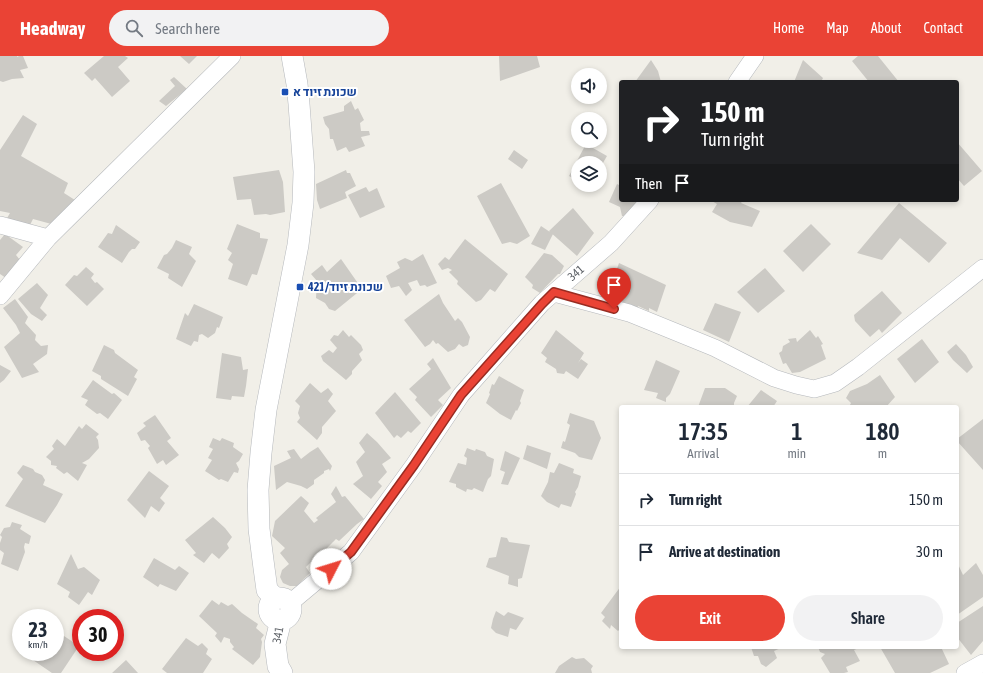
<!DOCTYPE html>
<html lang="en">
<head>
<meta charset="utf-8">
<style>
  body { margin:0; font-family:"Asap Condensed",Heebo,sans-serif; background:#f2f2f3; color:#1f2937; height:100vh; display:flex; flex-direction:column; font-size:15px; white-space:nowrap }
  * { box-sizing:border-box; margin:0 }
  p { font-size:13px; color:#747a83 }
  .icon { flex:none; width:22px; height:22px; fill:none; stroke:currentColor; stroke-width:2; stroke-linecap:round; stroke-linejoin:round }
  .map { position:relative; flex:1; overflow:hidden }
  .side { position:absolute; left:619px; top:349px; width:340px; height:244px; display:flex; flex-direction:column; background:#fff; border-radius:4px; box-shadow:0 2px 6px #0003 }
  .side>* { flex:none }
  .guide { position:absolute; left:619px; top:24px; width:340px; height:122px; border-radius:4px; box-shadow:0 2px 6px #0003; background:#202124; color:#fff; overflow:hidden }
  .fabs { position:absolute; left:571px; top:12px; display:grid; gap:8px }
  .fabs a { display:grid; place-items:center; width:36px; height:36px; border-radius:50%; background:#fff; box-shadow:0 2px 6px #0003; font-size:20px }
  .speed { position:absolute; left:12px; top:553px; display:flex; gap:8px; font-size:20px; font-weight:700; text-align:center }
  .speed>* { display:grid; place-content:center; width:52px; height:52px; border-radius:50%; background:#fff; box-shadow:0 2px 6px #0003; line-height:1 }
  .speed small { font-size:10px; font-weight:400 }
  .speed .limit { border:6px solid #d22; background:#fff; color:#111 }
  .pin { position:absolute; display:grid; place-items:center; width:34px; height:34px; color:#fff; margin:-41px -17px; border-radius:50% 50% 50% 0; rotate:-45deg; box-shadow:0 0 4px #0007 }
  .pin .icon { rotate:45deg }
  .me { position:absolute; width:44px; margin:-22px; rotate:50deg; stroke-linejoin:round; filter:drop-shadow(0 0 3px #0008) }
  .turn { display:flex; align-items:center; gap:14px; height:84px; padding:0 16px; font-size:18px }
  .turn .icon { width:52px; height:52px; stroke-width:2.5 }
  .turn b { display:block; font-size:28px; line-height:34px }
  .then { display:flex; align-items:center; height:38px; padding:0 16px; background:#0003; gap:8px; font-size:15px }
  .eta { display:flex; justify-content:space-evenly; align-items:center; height:68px; text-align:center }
  .eta b { font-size:24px; font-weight:600; line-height:28px }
  .cta { display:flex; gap:8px; margin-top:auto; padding:8px 16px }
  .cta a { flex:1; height:46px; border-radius:24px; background:#ea4335; color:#fff; font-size:16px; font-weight:600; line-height:46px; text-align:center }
  .cta a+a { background:#f2f2f3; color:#1f2937 }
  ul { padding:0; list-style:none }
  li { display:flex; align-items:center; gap:12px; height:52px; padding:0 16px; border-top:1px solid #e0e1e3 }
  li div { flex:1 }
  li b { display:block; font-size:15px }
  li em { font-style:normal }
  header { display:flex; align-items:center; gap:24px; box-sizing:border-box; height:56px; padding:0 20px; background:#ea4335; color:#fff }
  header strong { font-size:19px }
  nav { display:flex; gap:22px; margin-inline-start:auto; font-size:14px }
  .search { width:280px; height:36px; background:#f2f2f3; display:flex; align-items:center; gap:10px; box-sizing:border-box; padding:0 14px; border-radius:22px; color:#747a83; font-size:15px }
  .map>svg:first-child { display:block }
  .building { fill:#cccac5 }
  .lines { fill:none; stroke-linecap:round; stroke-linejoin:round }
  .minor-casing { stroke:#b5b8bc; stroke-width:18 }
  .tertiary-casing { stroke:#b5b8bc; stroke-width:22 }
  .minor { stroke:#fff; stroke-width:17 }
  .tertiary { stroke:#fff; stroke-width:21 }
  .route-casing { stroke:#982c22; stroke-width:10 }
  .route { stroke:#ea4335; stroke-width:7 }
  .transit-dot { fill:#1a4fb4; stroke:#fff; stroke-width:1.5 }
  .labels { text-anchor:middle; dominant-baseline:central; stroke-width:4; stroke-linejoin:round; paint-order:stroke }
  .transit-label { font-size:12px; font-weight:bold; fill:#164399; stroke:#fff; text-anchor:start }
  .street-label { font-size:12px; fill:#5f6368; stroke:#fff }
</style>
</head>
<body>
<header>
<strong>Headway</strong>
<div class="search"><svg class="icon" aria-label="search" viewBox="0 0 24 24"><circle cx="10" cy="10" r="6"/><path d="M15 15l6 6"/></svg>Search here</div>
<nav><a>Home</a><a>Map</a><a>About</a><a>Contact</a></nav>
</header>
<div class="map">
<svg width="983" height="617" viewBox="0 0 983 617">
  <rect width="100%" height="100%" fill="#f1efe8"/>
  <path class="building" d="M0 0H17V1L19 0H23L28 12 20 14 24 22 12 23 3 26 0 25Z
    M104 0H125L128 2 118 11 130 25 112 41 95 22 92 25 84 17Z
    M180 0H197L189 8Z
    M499 0H537L540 11 500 25Z
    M858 0H878L899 26H869L852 5Z
    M651 4 658 15 661 26H635Z
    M803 4 823 22 821 26H794Z
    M174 21 187 33 166 50 159 45 175 30 170 24Z
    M351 45 355 54 358 52 364 64 360 67 361 75H369L370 79 361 81 365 90 349 96 346 91 337 95 333 83H330L329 73 325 68 323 61 344 55V50Z
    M23 59 37 68 21 100 68 127 64 137 78 146 55 169 33 163 29 171 6 164 10 157 0 155V94Z
    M957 86 982 115 964 130 957 122Z
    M586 88 607 100 600 112V107H578V125L569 120Z
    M514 94 528 104 522 113 508 103Z
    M279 114 283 126 285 156 270 159 266 158 254 159 251 143 237 144 233 121Z
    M346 114 347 117H350L356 130 345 136 347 142 320 153 317 144 316 128Z
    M501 127 530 180 517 188 510 186 502 188 477 140Z
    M617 128 621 130V144H640L629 160H622L620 151 609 146Z
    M366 131 369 136 377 132 385 151 360 162 348 139Z
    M710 144H743L741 147 760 155 752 171 730 166 712 156 717 148Z
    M899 147 947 187 929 207 900 182 882 204 857 197Z
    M573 152 594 177 577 200 549 175Z
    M237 168 260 177V182L268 183 263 200 257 219 252 218 247 230 228 223 233 208 228 204 232 197 227 193Z
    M811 168 831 188 803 216 783 195Z
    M116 169 140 186 135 193H132L129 196 122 207 98 191 108 177 112 178Z
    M541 170 553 178 545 194 531 188Z
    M5 178 23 191 16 199 20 204 6 222 0 218V184Z
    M465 183 508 218 495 236 490 233 481 244 476 246 457 228 458 225 449 216 452 214 448 212 442 214 438 208 445 201 449 204Z
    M176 184 192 191 189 198 196 205 182 231 168 222 169 218 157 212 164 199 167 198 172 192Z
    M544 197 552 199 564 210 560 218H558L540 237 532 232 533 229 525 221Z
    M423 198 437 227 427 231 425 229 420 230 417 224 408 227 412 234 406 240 399 230 391 232 386 220 400 212 397 206 405 202 412 205Z
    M341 203 362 233 335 255 329 253 325 247 316 242 317 225 311 218 322 209 327 216Z
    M619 207 666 229 657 256 649 252V255L638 250 637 255 624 250 625 247 616 242 617 238 609 236Z
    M86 211 94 218 91 222 95 227 97 226 104 233 87 250 65 229 74 219 77 220Z
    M765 212 785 235 758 257 737 236Z
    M37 227 48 239 40 252 47 259 42 265 31 258 18 243Z
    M882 235 902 257 882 277 879 273 870 281 855 265 854 259Z
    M439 238 443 247 455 265 458 262 462 266 470 281 468 289 463 291 459 288 455 293 448 296 438 287 436 288 433 284 430 288 425 291 404 264Z
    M15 243 28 261 25 267 36 279 35 284 41 290 48 289 47 298 33 308 39 316 22 322 4 291 20 277 16 269 3 252Z
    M715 247 741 256 729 286 703 274Z
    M194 248 223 261 219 272 217 271 215 277 208 282 202 278 199 279 198 286 194 285 191 290 176 283 185 257 188 260Z
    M343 274 349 281 351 279 361 289 363 294 359 298 362 304 352 315V318L346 324 323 305 321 300 329 294 333 297 337 292 330 284 334 279 338 280Z
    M556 274 584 297 578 307 581 303 588 308 578 323 566 315 564 318 557 317 556 313 545 306 547 302 541 297Z
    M810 274 816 282 818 280 823 288 821 289 826 303 800 316 792 317 786 307 783 308 779 297 782 295 783 290 790 286 788 283 796 282 797 286Z
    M922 283 939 306 915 327 897 303Z
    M956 288 966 299 973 311 967 317 953 304 947 296Z
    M104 289 114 294 115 297 138 314 134 321 137 323 128 340 101 323V320L92 315Z
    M222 297 241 301 243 314 248 313 246 330 244 341 232 340 231 344 216 342Z
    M433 302 451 332 438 344 443 349 431 361 415 344 417 341 409 333 431 313 427 308Z
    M656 304 680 315 670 338 666 342V346L656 342 658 337 644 334Z
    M0 309 11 315 4 324 0 327Z
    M880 319 895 341 886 351H849L851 347 846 342 850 335 867 328Z
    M499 320 524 334 520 345 521 347 517 355 516 354 511 364 500 358 486 347 490 338 489 337 492 328 494 329Z
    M93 324 112 338 114 337 122 344 108 363 100 357 97 358 85 349 88 344 81 341Z
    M310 327 321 337 328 332 333 338 328 345 336 355 322 371V377L317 384 297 366 300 362 298 357 300 350 295 345Z
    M705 332H725L737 340 734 347V351H698Z
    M761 334 777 345 773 351H747Z
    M395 336 421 367 411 377 408 375 401 382 397 379 394 382 375 357Z
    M570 357 594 365 601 382 592 404 579 401 575 397 561 392 563 385 565 386 570 369 567 367Z
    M155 359 171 382 167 385 179 399 166 409 163 404 157 408 148 392 150 390 145 384 141 385 137 377 146 370 143 367Z
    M983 363V414L957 385V383Z
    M86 368 99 378 96 381 98 384 99 392 89 403 82 407 87 409 78 425 67 416 64 418 56 412 57 410 51 409V405L46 401 54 393 52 390 57 383 65 390 79 370 82 373Z
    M367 377 377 386 391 402 382 408 387 416 378 426 382 430 371 443 353 428 363 420 356 406 365 396 359 387Z
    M213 382 220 385 222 382 234 387 233 391 243 398 239 405 236 407 239 413 238 417 234 416 228 426 221 423 219 424 205 415 212 404 208 402 213 393 209 391Z
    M527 389 551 397 547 413 523 403Z
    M318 391 332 410 330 415 329 413 324 415V417L314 424V428L307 433 301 430 287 426 276 434 274 410 291 402 287 395 294 393 301 403 310 396Z
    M467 392 475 395 476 393 485 396 487 400 494 403 491 420 488 423 483 436 474 432 472 434 467 433 466 436 456 431V428L449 426 458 407 466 409 467 402 464 400Z
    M505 395 520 402 508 429 501 428 505 416 500 414Z
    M559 407 574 413 573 417 581 420 578 431 575 436 576 438 571 451 561 448 559 452 547 446 541 440 548 426 550 416 554 417Z
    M23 409 33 413 35 416 42 419 45 424 43 429 63 438 57 449 45 467 5 450 23 423 17 417Z
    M149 415 169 430 160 442 165 447 159 456 151 450 145 462 127 444Z
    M336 430 342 441 345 440 364 463 357 468 339 485 336 483 326 493 317 500 306 511 310 517 297 530H290L283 527 280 521 282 514 289 508 280 497 285 492 272 480 275 465 301 440 309 447 304 455 314 467 318 464 316 462 336 446 331 438Z
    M213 461 225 472 232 481 227 488 229 492 219 503 212 497 204 507 193 499 196 497 185 484Z
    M12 466 22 469 20 473 31 480 29 488 25 487 24 491 25 496 18 515 1 508 4 497 0 494V487L2 481 0 479 4 472 10 471Z
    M501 481 507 482 509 486 530 489 526 505 522 522 518 523V531L508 528 509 520 486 511 489 502 496 501Z
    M71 498 78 513 84 511 100 524 92 539 88 536 79 549 68 541 70 536 57 528Z
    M154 502 175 514 179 510 189 517 176 535 160 528 158 531 143 521Z
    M957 506 963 519 976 507 983 519V541L957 559Z
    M621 530V572L618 575 611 569 610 573 602 565 605 561 601 557Z
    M212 544 219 549 221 546 228 550 232 548 242 557 258 568 256 572 264 579 261 583 262 586 260 601 253 609 232 593 234 591 230 586V583L224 581 221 587 215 580 217 577 199 560Z
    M983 550V585L971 599 957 581V567Z
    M496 555 504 560 508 556 524 562 516 574 510 572 508 581 496 577 491 572 493 563Z
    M55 574 79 590 61 617H52L30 602 34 596H55Z
    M186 582 198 590 202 587 208 593 206 598 212 603 203 617H167L162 613Z
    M751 591H783L774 595 777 602 766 611 761 608 758 600H754Z
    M818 591H858L859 592 854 594 860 605 846 611 848 616 844 617H830L821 602 825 598 820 596Z
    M880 591H941L949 608 930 617H895Z
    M572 601 576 603 584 602 593 610 591 613 592 617H555L559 610Z
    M126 604 138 617H112Z"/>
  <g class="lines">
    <defs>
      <path id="minor" d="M737 26 755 0
        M0 169 48 182
        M554 237 629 257 715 292 774 322 796 329 814 333 835 327 858 311 983 212
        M0 240 48 182 232 0
        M290 547 351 496 414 409 461 339 542 247 611 187 650 144
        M965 617 983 607"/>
      <path id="tertiary" d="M269 553a11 11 0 1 1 22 0a11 11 0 1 1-22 0Z
        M275 542 267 534 264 512 259 473 258 434 261 397 266 354 298 189 303 147 304 116 299 48 297 28 292 0
        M281 564 275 588 278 610 282 617"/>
    </defs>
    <use href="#minor" class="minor-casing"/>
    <use href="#tertiary" class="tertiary-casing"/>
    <use href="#minor" class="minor"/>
    <use href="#tertiary" class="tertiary"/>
  </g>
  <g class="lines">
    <defs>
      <path id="route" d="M331 513 351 496 414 409 461 339 542 248 554 236 614 253"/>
    </defs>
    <use href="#route" class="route-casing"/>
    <use href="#route" class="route"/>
  </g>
  <g class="transit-dot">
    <rect x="281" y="32" width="8" height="8" rx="2"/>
    <rect x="296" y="227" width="8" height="8" rx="2"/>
  </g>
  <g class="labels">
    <g class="transit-label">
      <text x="293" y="36">שכונת זיוד א</text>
      <text x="308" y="231">שכונת זיוד/421</text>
    </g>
    <g class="street-label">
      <text transform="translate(576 217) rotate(-41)">341</text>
      <text transform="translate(278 579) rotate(-80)">341</text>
    </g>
  </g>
</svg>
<div class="fabs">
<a><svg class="icon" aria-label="sound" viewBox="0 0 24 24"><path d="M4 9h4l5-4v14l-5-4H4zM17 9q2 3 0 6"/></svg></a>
<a><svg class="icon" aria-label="search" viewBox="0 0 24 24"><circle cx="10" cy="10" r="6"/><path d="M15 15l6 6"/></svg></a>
<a><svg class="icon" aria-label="layers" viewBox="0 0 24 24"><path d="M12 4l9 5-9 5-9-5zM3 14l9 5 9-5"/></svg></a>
</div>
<div class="speed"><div>23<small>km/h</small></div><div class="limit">30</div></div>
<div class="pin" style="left:614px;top:253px;background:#d93025"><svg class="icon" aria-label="arrive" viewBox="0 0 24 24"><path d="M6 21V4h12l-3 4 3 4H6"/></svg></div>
<svg class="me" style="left:331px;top:513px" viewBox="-20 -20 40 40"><circle r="19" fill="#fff"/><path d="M0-13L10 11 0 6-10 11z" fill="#ea4335"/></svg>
<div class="guide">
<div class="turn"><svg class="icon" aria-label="right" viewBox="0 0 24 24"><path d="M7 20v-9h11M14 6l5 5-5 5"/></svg><div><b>150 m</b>Turn right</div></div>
<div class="then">Then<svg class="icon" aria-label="arrive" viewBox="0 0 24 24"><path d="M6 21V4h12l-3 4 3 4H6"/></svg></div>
</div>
<section class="side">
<div class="eta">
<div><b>17:35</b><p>Arrival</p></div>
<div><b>1</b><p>min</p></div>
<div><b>180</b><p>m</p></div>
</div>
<ul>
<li><svg class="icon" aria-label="right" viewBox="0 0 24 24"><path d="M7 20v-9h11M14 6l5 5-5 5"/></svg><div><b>Turn right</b></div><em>150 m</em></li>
<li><svg class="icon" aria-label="arrive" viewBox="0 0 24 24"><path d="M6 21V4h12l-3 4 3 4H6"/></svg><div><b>Arrive at destination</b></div><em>30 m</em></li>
</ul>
<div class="cta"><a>Exit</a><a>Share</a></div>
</section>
</div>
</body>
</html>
